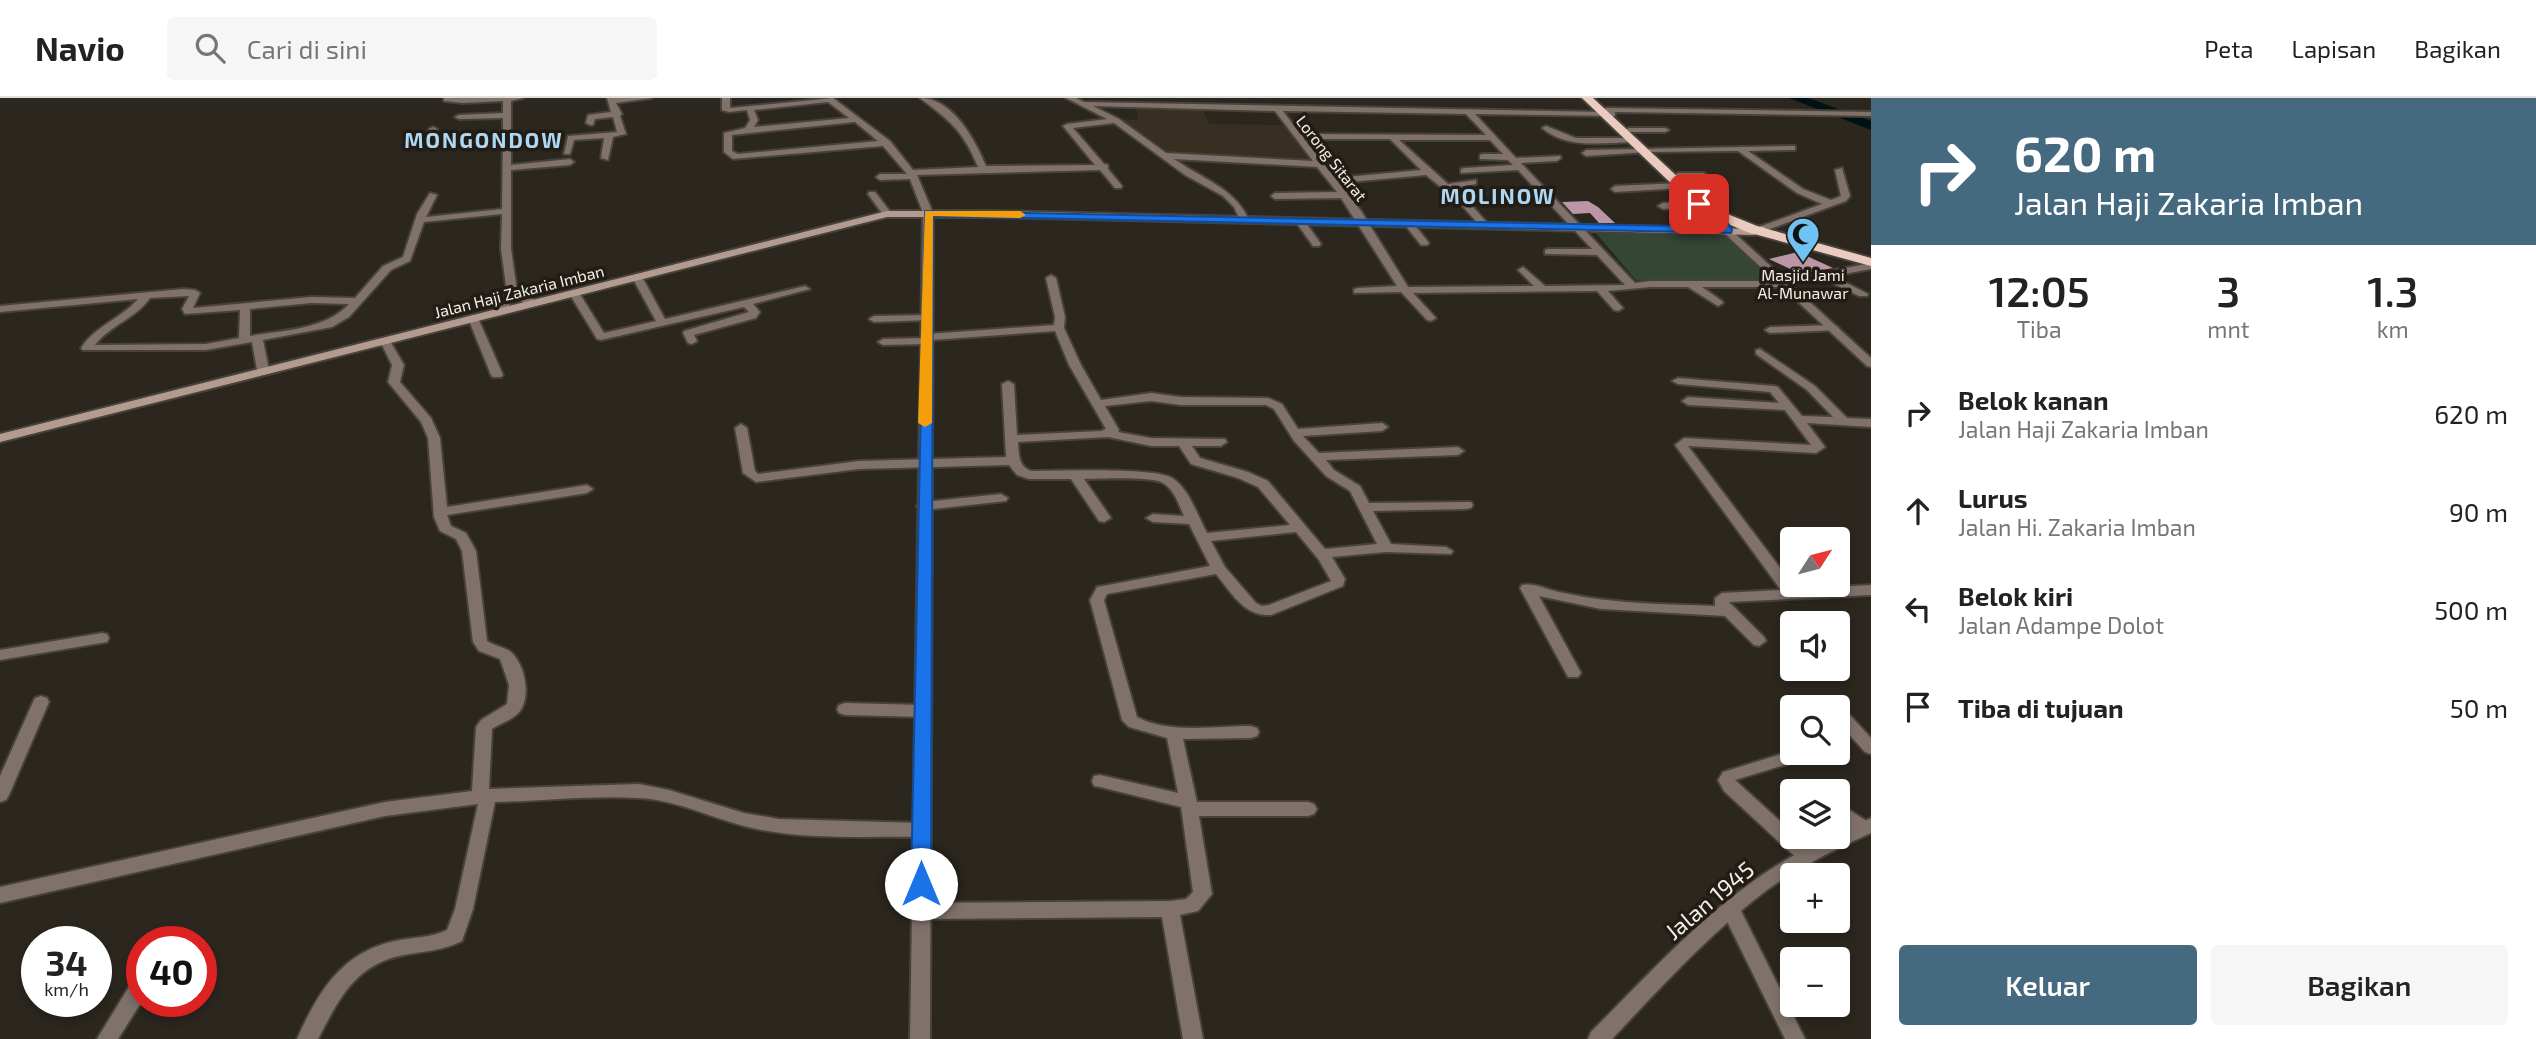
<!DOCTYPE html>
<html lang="id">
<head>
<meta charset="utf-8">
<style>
  body { margin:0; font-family:"Exo 2",sans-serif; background:#f6f6f6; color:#222; height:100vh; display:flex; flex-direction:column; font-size:26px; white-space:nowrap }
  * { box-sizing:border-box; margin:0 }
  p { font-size:23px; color:#767676 }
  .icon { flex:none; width:38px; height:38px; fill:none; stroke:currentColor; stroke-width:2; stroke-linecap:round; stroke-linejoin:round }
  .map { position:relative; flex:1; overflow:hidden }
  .sheet { display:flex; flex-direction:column; background:#fff; width:665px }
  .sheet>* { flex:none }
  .guide { background:#456a80; color:#fff; overflow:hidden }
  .needle { width:46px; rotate:54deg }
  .tools { position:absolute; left:1780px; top:429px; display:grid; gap:14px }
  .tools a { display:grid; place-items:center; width:70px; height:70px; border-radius:7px; background:#fff; box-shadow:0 4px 10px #0003; font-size:35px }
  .speed { position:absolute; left:21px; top:828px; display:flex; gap:14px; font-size:35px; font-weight:700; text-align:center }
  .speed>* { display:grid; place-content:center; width:91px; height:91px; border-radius:50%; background:#fff; box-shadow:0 4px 10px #0003; line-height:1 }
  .speed small { font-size:18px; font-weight:400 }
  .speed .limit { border:10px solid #d22; background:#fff; color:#111 }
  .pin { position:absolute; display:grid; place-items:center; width:60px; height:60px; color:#fff; margin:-30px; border-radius:14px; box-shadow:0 4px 10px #0006 }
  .me { position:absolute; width:77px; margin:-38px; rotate:0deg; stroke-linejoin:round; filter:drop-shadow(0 0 5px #0008) }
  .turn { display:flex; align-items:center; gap:24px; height:147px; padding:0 28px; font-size:32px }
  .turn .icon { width:91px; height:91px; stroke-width:2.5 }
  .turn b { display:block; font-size:49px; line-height:60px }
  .eta { display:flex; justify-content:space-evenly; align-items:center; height:119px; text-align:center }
  .eta b { font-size:42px; font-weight:600; line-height:49px }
  .button { display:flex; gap:14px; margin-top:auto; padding:14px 28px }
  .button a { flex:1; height:80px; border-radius:7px; background:#456a80; color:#fff; font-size:28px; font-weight:600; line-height:80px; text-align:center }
  .button a+a { background:#f6f6f6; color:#222 }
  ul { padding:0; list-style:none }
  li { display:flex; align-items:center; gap:21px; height:98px; padding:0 28px }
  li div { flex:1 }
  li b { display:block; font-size:26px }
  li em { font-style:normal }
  header { display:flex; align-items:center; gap:42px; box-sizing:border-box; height:98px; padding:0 35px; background:#fff; border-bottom:2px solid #e0e0e0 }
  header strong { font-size:33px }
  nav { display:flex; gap:38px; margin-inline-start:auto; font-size:24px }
  .search { width:490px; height:63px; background:#f6f6f6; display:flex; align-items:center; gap:18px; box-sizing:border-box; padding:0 24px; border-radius:7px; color:#767676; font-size:26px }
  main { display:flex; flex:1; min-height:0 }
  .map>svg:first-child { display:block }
  .built { fill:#382e22 }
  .green { fill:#344636 }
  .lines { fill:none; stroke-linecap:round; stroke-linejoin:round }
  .river { fill:#001114; fill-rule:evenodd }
  .building { fill:#ba96a6 }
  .minor-casing { stroke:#47423a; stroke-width:4 }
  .tertiary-casing { stroke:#47423a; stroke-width:4 }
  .secondary-casing { stroke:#47423a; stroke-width:4 }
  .trunk-casing { stroke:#47423a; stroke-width:4 }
  .minor { fill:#80716b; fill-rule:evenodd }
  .tertiary { fill:#80716b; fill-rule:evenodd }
  .secondary { fill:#b49b91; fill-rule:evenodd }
  .trunk { fill:#ebcbbf; fill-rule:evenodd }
  .route { fill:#1a73e8; stroke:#114b97; stroke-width:2 }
  .slow { fill:#f59e0b }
  .labels { text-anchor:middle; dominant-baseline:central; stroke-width:7; stroke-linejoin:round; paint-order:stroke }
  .far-street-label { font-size:16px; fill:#f2eee9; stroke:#221c15 }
  .far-poi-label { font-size:16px; fill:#f2eee9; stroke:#221c15 }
  .far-district-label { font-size:21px; font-weight:bold; letter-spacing:2px; fill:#add8f5; stroke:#221c15 }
  .near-street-label { font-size:23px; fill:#f2eee9; stroke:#221c15 }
</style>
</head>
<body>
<header>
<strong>Navio</strong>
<div class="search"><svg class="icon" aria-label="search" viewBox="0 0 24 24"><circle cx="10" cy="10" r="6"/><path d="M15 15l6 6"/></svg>Cari di sini</div>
<nav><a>Peta</a><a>Lapisan</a><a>Bagikan</a></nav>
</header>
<main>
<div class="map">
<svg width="1871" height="941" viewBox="0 0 1871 941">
  <rect width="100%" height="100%" fill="#2b261e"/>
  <path class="built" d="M1136 8 1202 10 1209 26 1285 27 1315 65 1170 58 1119 21 1138 22Z"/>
  <path class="green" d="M1596 135 1726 137 1777 185 1636 182Z"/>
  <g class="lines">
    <path class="river" d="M1789 0H1808L1871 23V32Z"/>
  </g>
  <path class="building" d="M1588 103 1598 109 1615 125H1599L1590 115 1573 116 1562 104Z
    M1798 154 1833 170 1801 176 1769 161Z"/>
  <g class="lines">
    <defs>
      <path id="minor" d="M444 0H523L511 3V67L570 61 574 64 570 67 511 72V151L517 193 537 203V207H529L514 200 503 216 499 217 494 214 507 195 501 151 502 116 424 124 410 163 391 172 349 219 332 229 263 242 269 272 263 275 257 272 252 244 206 252H83L81 250C96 227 121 221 138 201L0 214V208L183 191 195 192 200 195 193 210 311 199 355 200 383 168 403 159 417 116 430 95 437 97 426 119 502 111 503 39 436 44 428 41 429 31 433 29 437 31 436 40 503 34V20L459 21 455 19 459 17 503 15V3L463 5 444 3ZM189 198 182 211 185 216 240 212 239 240 206 246 95 247C110 227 135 221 150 200ZM311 205 349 206C325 232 283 232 250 238V211Z
        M607 0H652L616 5 622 16 620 18 626 36 613 39 608 62 601 60 604 40 574 42 570 56H564L568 38 617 34 613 19 595 21 593 27H590L586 25 588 17 611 14Z
        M722 0H730V10L833 0 890 43 913 72 978 69C963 32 950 23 920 0 953 0 975 42 986 68L1095 67 1063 28 1067 26 1107 21 1066 0H1076L1084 4 1605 14V10H1608L1871 14V18L1615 14V18H1612L1475 16 1516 60 1560 58 1561 60 1557 63 1521 65 1635 185 1650 183H1778L1871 165V171L1833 178 1868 196 1867 198H1859L1822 180 1789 186 1784 189H1702L1722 203 1723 205 1718 208 1688 189H1650L1608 193 1623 210 1618 213 1614 212 1597 193 1413 195 1436 220 1431 223 1427 222 1401 194 1354 195V191L1358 190 1397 188 1341 100 1275 101 1271 98 1275 95 1337 94 1317 69 1174 61C1202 81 1234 89 1249 122L1244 125 1241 124 1234 109 1223 98 1185 77 1114 25 1073 30 1104 66 1108 67V71L1122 88 1121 90H1115L1100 72 917 77 933 115 928 118 923 115 910 81 880 82 876 79 880 76H907L883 48 733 61 724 54V35L745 30 750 22 747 12 729 14 722 12ZM828 4 849 20 754 29 758 22 754 12ZM1093 8 1275 13 1313 63 1166 55 1119 21ZM1283 13 1466 16 1486 37 1300 36ZM855 24 878 43 738 56 732 53V37ZM1304 41H1390L1421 72 1335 80ZM1399 42H1490L1503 56H1483L1480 57V61L1508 62 1513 67 1464 70 1461 71V75L1518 72 1592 151H1548L1545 152V156L1597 157 1625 187 1545 188 1523 169 1518 172 1534 188 1408 189 1361 113 1339 85 1426 77 1459 104 1482 130 1490 128 1465 100 1453 90 1476 86V82L1448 86Z
        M1546 28 1576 40H1632L1636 42 1632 44C1602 45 1566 51 1542 30Z
        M1629 30H1665L1669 32 1665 34H1626L1625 32Z
        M1792 48H1795V52L1748 53 1803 91 1831 102 1841 98 1835 72 1842 70 1850 98 1846 103 1762 134 1759 133V129L1822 106 1797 95 1738 53 1648 54 1586 58 1582 55 1586 52Z
        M1678 75H1704L1708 78 1704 81 1675 80 1674 78Z
        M1680 85 1683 86V90L1615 94 1611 91 1615 88Z
        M869 94H875L892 116 890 118H884L868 96Z
        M1699 103 1702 104V108L1663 111 1658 108 1663 105Z
        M1298 122H1304L1321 146 1319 148H1313L1296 124Z
        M1407 125H1413L1429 145 1427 147H1421L1405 127Z
        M637 176 642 179 665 221 805 188 810 191 753 206 760 214 756 220 694 237 697 243 692 246 688 245 683 235 684 233 749 214 744 209 601 242 597 241 569 195 574 192 578 193 604 235 656 223 632 179Z
        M1051 177 1056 180 1065 219 1064 230 1081 267 1101 302 1151 295 1181 299 1268 300 1282 306 1298 331 1382 325 1388 329 1382 333 1303 338 1319 355 1458 349 1464 353 1458 357 1326 362 1334 372 1360 388 1369 405 1471 404 1473 407 1471 410 1466 411 1373 413 1391 446 1446 449 1453 453 1451 456 1386 454 1332 459 1345 481 1343 488 1271 517C1244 519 1231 494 1216 476L1107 496 1104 502 1137 619C1168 636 1216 628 1251 628L1257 630 1259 634 1257 638 1251 640 1183 641 1197 704H1308L1314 706 1317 711 1314 716 1308 718H1199L1212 796 1198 813 1180 817 1203 941H1183L1162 819 921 821 914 819 912 813 914 807 921 805 1170 803 1186 801 1193 794 1181 709 1100 689 1094 688 1092 683 1094 678 1100 677 1178 695 1167 640 1129 629 1122 622 1090 502 1097 489 1210 468 1189 426 1153 424 1146 420 1153 416 1184 418C1179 407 1174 391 1163 385 1150 378 1101 381 1084 381L1111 420 1104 424 1099 423 1071 381H1029L1017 377 1009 367 859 371 756 384 743 375 735 330 741 326 747 330 755 373 758 376 859 363 1006 359 1002 286 1008 283 1014 286 1017 337 1101 333 1106 331 1069 267 1055 233 932 242 931 245 927 246 883 247 878 244 883 241 922 240 927 236 1054 227 1055 219 1046 180ZM1151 303 1181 307H1266L1274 311 1294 343 1326 378 1350 393 1377 446 1325 451 1268 383 1248 374 1200 360 1192 348H1221L1227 344 1225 341 1151 340 1118 334 1119 332 1105 308ZM1108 339 1151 348H1179L1191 366 1238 380 1258 389 1290 427 1207 435C1198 419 1189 390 1172 380 1154 369 1058 373 1031 373 1018 368 1019 356 1018 344ZM1296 434 1319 462 1331 483 1269 507 1262 508 1256 505 1225 469 1211 443Z
        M473 217 478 220 503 277 501 279H493L491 277 468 220Z
        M927 217 931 218V222L874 224 869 221 874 218Z
        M1834 227 1839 230 1838 232 1770 235 1765 232 1770 229Z
        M385 240 390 243 404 267 400 284 431 320 440 340 447 409 587 387 593 391 587 395 447 417 451 428 466 435 476 453 487 543C494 548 506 549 512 555 525 568 531 598 520 613 513 622 501 625 492 631L489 691 639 686 669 692 744 715 779 721 921 725 927 727 930 732 927 737 921 739C867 738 810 742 757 731 717 723 679 702 639 700 592 697 542 703 495 704L473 811 462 843C443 853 424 853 404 857 355 866 339 901 318 941H297C318 894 342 854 395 843 412 839 432 840 447 832L455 811 478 706 385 718 0 805V789L385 704 472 693 476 629 481 622 507 606 509 587 500 561 479 553 473 544 462 453 456 441 440 433 434 419 428 340 421 324 388 284 392 267 380 243Z
        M1760 251 1815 288 1847 320 1871 321V329L1807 325 1825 349 1816 355 1688 348 1796 491 1871 487V497L1729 504 1764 539 1766 543 1759 548 1754 547 1725 518 1601 511 1539 498 1581 575 1578 579H1568L1520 490 1522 487C1534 484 1551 493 1564 495 1614 506 1665 506 1715 508V500L1722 495 1781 492 1675 347 1684 340 1811 347 1785 312 1688 307 1682 303 1688 299 1779 305 1770 294 1678 286 1672 283 1678 280 1774 288 1778 289 1802 318 1833 319 1807 292 1756 256V252Z
        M1001 396 1008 400 1006 403 924 412 917 408 924 404Z
        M102 535 107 536 109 540 107 544 0 562V552Z
        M41 598 47 600 49 604 9 697 6 702 0 704V678L33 604 35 600Z
        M845 605 922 607 928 609 930 613 928 617 922 619 845 617 839 615 837 611 839 607Z
        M1840 611 1846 613 1871 640V656L1865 654 1838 624V612Z
        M1788 654 1794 656 1796 660 1794 664 1735 682 1792 734V738H1796L1816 759 1813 764 1807 766 1801 764 1724 693 1718 682 1723 674Z
        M1838 705 1870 725V735C1858 739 1847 728 1838 721Z
        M1802 738H1824L1833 749 1830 754C1819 758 1808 749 1802 738Z
        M1731 805 1738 807 1805 941H1785L1722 813 1724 807Z
        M142 876V903L118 941H97L135 879Z"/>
      <path id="tertiary" d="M928 112 933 115 930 941H910L923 115Z
        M1719 112 1724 115 1731 132 1871 260V269L1867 268 1724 135 1714 115Z
        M1871 720V735C1835 751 1799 769 1767 792 1710 835 1661 889 1612 941H1588L1591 934C1655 870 1717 799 1798 755 1810 748 1823 738 1838 738V735Z"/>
      <path id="secondary" d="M887 113H994L1753 131 1762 128 1767 131 1754 137 994 119H887L0 344V336Z"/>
      <path id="trunk" d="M1582 0H1593L1710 109 1757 128 1871 160V168L1747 134 1702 115Z"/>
    </defs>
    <use href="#minor" class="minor-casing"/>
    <use href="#tertiary" class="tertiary-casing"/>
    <use href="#secondary" class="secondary-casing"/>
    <use href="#trunk" class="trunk-casing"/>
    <use href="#minor" class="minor"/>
    <use href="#tertiary" class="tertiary"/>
    <use href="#secondary" class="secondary"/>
    <use href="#trunk" class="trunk"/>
  </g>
  <path class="route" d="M1696 104C1713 103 1725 119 1732 132L1731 135 933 118 931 786 928 792 921 794 914 792 911 786 925 113 1720 129 1715 121 1696 109Z"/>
  <path class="slow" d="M925 113H1020L1026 117 1020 120 933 118 932 325 925 329 918 325Z"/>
  <defs>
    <symbol id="mosque-pin" viewBox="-11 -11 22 30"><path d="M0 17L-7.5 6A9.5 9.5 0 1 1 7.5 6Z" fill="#6fc2f4" stroke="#221c15"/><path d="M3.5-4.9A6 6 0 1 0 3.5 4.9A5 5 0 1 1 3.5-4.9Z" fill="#111"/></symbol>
  </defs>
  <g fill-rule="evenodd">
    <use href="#mosque-pin" x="1784" y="117" width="38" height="52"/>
  </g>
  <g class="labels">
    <g class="far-street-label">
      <text transform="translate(1332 60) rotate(52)">Lorong Sitarat</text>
      <text transform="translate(519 193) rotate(-14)">Jalan Haji Zakaria Imban</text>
    </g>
    <g class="far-poi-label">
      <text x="1803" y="176">Masjid Jami<tspan x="1803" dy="18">Al-Munawar</tspan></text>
    </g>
    <g class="far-district-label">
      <text x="484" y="41">MONGONDOW</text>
      <text x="1498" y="97">MOLINOW</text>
    </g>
    <g class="near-street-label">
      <text transform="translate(1709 802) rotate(-40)">Jalan 1945</text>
    </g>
  </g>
</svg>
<div class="tools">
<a><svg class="needle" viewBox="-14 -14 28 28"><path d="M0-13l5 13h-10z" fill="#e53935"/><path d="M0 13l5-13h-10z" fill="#767676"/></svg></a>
<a><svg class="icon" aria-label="sound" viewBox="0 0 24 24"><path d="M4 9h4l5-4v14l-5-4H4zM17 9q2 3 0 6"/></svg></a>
<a><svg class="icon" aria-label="search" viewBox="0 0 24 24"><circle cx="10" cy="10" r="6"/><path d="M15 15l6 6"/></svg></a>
<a><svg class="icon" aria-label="layers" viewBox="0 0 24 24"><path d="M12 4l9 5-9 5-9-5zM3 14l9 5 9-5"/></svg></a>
<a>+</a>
<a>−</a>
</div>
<div class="speed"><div>34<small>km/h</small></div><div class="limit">40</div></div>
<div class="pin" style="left:1699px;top:106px;background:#d93025"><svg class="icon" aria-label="arrive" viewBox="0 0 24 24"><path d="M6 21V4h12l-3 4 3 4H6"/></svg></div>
<svg class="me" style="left:921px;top:786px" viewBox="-20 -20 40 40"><circle r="19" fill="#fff"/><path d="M0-13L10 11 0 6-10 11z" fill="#1a73e8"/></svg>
</div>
<section class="sheet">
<div class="guide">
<div class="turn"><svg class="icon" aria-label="right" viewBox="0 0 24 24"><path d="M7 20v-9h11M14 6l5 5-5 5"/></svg><div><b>620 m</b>Jalan Haji Zakaria Imban</div></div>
</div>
<div class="eta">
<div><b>12:05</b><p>Tiba</p></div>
<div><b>3</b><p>mnt</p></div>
<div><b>1.3</b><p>km</p></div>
</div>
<ul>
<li><svg class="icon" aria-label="right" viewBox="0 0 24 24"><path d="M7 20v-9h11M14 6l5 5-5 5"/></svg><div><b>Belok kanan</b><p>Jalan Haji Zakaria Imban</p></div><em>620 m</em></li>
<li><svg class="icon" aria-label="ahead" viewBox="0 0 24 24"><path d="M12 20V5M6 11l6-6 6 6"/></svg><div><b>Lurus</b><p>Jalan Hi. Zakaria Imban</p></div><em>90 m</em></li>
<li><svg class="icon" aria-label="left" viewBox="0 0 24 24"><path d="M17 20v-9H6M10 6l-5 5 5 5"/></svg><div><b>Belok kiri</b><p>Jalan Adampe Dolot</p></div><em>500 m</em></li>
<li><svg class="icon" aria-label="arrive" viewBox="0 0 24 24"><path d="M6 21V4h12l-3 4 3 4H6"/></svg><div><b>Tiba di tujuan</b></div><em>50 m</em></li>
</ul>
<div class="button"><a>Keluar</a><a>Bagikan</a></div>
</section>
</main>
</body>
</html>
